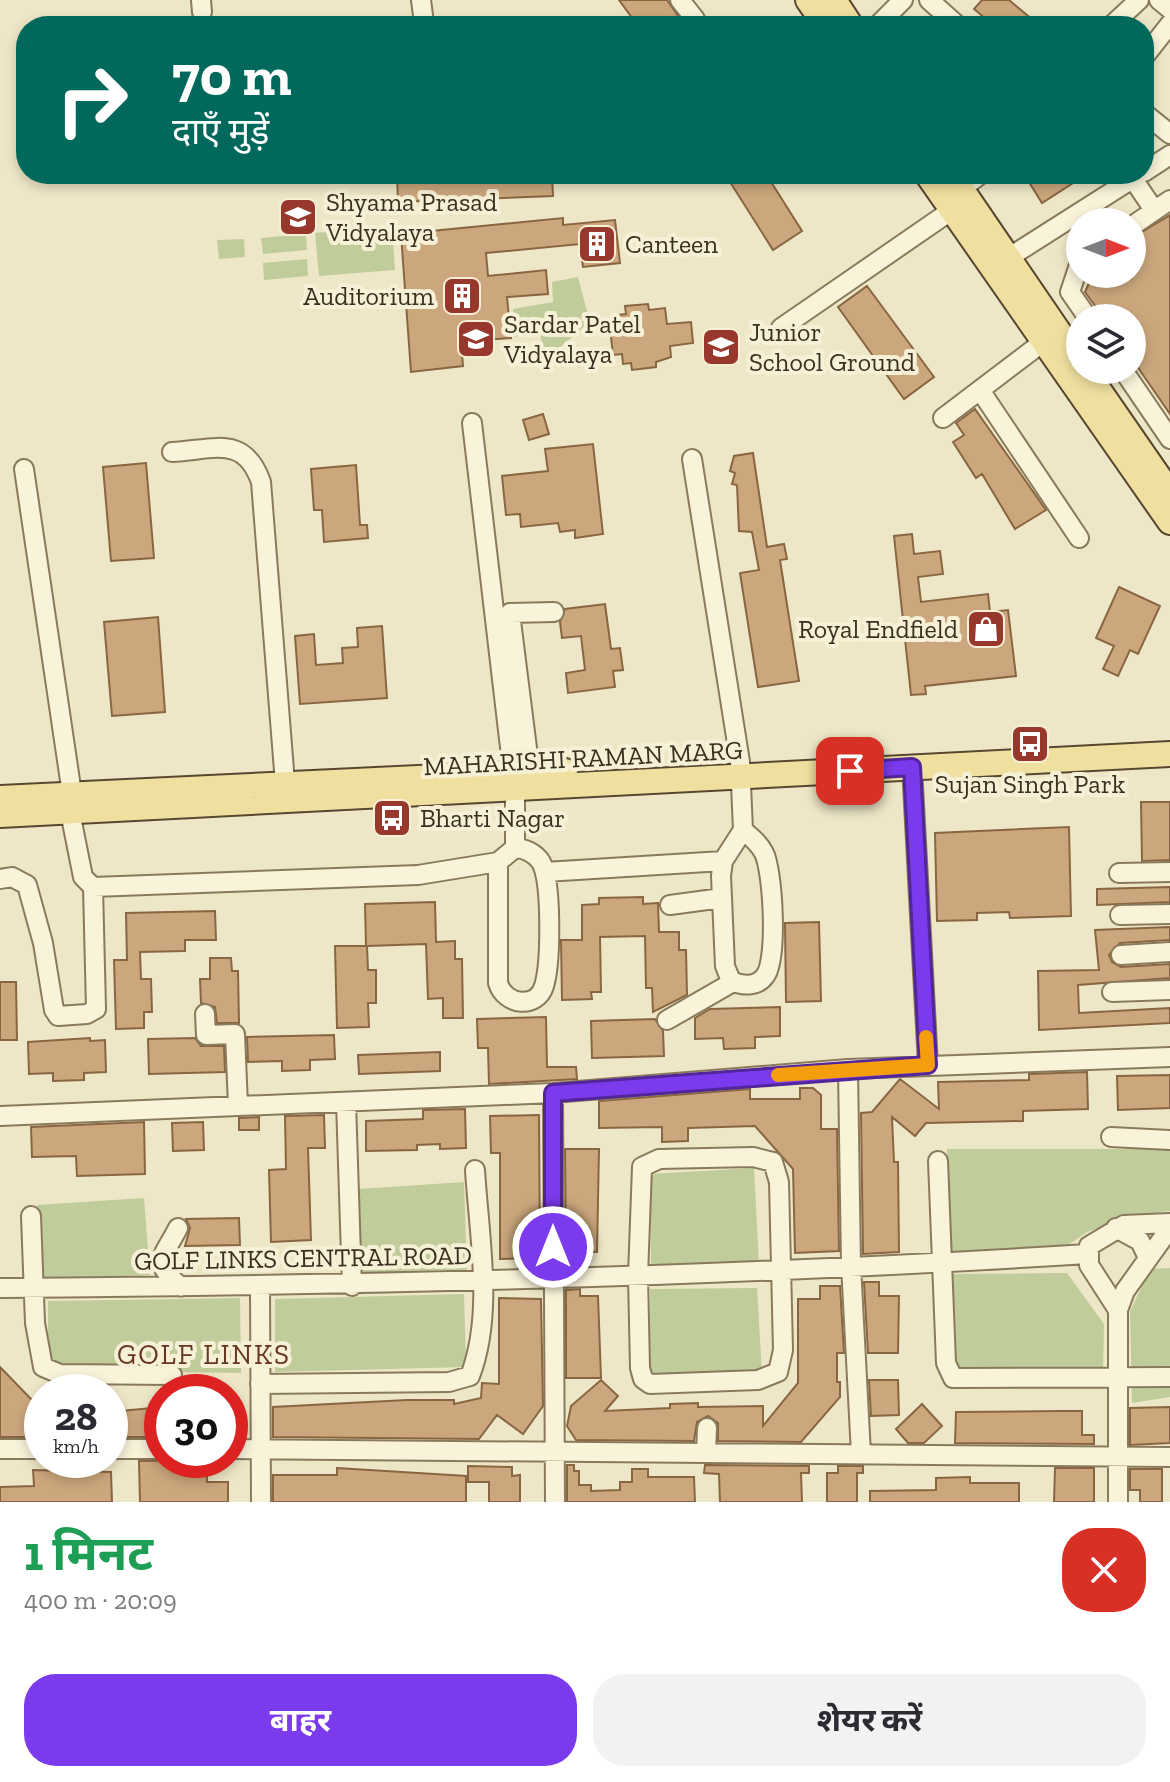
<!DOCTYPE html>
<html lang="hi">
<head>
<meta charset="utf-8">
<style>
  body { margin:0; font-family:"Zilla Slab","Noto Sans Devanagari",serif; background:#f2f2f3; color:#2b2b33; height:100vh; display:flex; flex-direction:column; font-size:30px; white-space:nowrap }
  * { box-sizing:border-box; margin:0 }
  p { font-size:26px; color:#7c7c81 }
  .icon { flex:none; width:44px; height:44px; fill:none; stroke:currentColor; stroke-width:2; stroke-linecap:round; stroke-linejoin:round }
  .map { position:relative; height:1502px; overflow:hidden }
  .drawer { display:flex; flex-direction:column; background:#fff; flex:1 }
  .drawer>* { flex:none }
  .guide { position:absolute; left:16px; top:16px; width:1138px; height:168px; border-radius:32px; box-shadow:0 4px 12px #0003; background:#00695c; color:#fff; overflow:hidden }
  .needle { width:52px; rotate:90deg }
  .controls { position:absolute; left:1066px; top:208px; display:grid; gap:16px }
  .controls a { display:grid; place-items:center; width:80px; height:80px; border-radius:50%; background:#fff; box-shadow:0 4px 12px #0003; font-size:40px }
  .speed { position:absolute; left:24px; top:1374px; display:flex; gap:16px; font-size:40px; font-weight:700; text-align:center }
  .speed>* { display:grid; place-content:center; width:104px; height:104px; border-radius:50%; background:#fff; box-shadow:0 4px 12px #0003; line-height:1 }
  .speed small { font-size:20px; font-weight:400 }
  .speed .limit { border:12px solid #d22; background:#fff; color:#111 }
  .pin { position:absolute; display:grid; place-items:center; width:68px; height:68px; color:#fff; margin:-34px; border-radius:16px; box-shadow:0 4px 12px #0006 }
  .me { position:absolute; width:88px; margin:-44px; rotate:0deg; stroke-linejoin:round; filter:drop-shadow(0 0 6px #0008) }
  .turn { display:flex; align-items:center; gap:28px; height:168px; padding:0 24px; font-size:36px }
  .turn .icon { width:104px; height:104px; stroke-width:2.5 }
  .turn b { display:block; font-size:56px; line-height:68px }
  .round { display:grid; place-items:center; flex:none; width:84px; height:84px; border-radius:32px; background:#f2f2f3 }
  .overview { display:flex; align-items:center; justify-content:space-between; height:136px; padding:0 24px }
  h1 { font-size:48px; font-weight:700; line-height:60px; color:#1e9e55 }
  .action { display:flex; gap:16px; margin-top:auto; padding:16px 24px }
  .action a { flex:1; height:92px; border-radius:32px; background:#7c3aed; color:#fff; font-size:32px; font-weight:700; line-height:92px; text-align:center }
  .action a+a { background:#f2f2f3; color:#2b2b33 }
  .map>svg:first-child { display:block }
  .green { fill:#c1cc9b }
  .building { fill:#cca77d; stroke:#896642; stroke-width:2 }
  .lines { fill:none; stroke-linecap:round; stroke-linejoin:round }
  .minor-casing { stroke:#8a7a5c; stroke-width:22 }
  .major-casing { stroke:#584730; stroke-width:28 }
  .minor { stroke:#f9f3da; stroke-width:18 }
  .major { stroke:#f0e0a0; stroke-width:24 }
  .route-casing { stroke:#51269a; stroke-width:20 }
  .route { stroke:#7c3aed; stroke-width:14 }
  .slow { stroke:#f59e0b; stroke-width:14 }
  .labels { text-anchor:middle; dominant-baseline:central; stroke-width:8; stroke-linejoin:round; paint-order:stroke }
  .poi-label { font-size:26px; fill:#3a3020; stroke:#f6f0d6; text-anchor:start }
  .street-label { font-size:26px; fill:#3a3020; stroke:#f6f0d6 }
  .neighbourhood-label { font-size:28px; letter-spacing:2px; fill:#663620; stroke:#f6f0d6 }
</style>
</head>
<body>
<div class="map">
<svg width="1170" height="1502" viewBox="0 0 1170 1502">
  <rect width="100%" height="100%" fill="#eee7c7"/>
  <path class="green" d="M392 227 395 270 319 276 315 233Z
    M306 234 307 250 263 254 261 238Z
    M244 239 245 257 219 259 217 240Z
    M307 259 308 276 264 280 263 263Z
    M578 277 590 322 546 359 539 331 514 337 513 309 553 302 552 282Z
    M947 1149H1170V1211L1132 1216 1087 1232 1068 1245 946 1252Z
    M754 1168 759 1264 651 1269 650 1174Z
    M464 1182 467 1274 359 1275V1189Z
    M144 1198 150 1275 40 1279 37 1205Z
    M1170 1268V1397L1132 1403 1130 1311 1150 1269Z
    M1067 1273 1104 1324 1103 1375 949 1376 946 1274Z
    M757 1288 762 1372 650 1379V1289Z
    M464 1294 466 1367 275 1372V1299Z
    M240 1298 241 1373 48 1370V1301Z"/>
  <path class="building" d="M619 0H667L685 26H638Z
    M982 0H1009L1040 26H994L974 9Z
    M397 174H424L425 177 552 174 553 196 398 202Z
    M725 174H766L802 231 773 250Z
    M1024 174H1087L1042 203Z
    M1170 215V414L1132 359V318H1104L1085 292 1093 274H1132V238Z
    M563 218V225L615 220 620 263 583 267 580 244 486 253 488 276 546 270 548 294 507 297 511 338 461 342 463 366 411 372 401 234Z
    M867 286 934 377 904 399 838 307Z
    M648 304 649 310 665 308 667 324 691 322 693 343 670 346 671 357 656 362V367L632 370 631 363 623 364 622 354 613 355 610 327 618 326 617 315 626 314 625 306Z
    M975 409 1046 510 1015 529 982 474 976 478 953 442 964 435 956 423Z
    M543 414 549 434 529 440 523 420Z
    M593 444 603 534 575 538V530L560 532 558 523 521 527 520 514 506 515 502 476 548 471 545 449Z
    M753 453 767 547 784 544 787 559 780 560 799 681 758 687 740 573 759 570 752 532 739 531 737 485 732 484 735 473 730 471 734 456Z
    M146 463 154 558 111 561 103 467Z
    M356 465 360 525H367L368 538 324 542 322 510H314L311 469Z
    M912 534 914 554 940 551 943 574 918 577 921 602 988 594 990 612 1008 610 1016 676 925 686 926 694 911 695 894 536Z
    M1119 587 1160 606 1138 654 1130 650 1118 676 1103 669 1114 646 1096 638Z
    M605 604 611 649 620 648 623 670 613 671 615 687 568 693 566 673 585 670 581 636 562 638 560 622 565 609Z
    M158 617 165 712 112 716 104 622Z
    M382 626 387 698 300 704 295 636 314 634 316 665 343 663 342 648 358 647 357 628Z
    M1141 802H1170V860L1142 861Z
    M1069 827 1071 916 1010 918 1009 912 977 913V920L937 921 935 833Z
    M1170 887V902L1097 905V889Z
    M643 897V904L658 903 659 932H679V950H686L687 995 653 1012 652 988H646L645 936 600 937 601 992H591L592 999 562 1000 561 940H582V905L599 904V898Z
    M435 902 436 942 455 941V959H462L463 1018H443V998L428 999 426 944 367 946 368 970H376V1003H368L369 1027 337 1028 335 946H366L365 904Z
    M215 911 216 940H185V951L140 952 141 979H151L152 1012H144V1028L116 1029 114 960H127L126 913Z
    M819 922 821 1001 786 1002 785 923Z
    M1170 927V940L1120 943 1109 955 1112 962 1121 967 1170 964V978L1078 985 1079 1013 1170 1008V1023L1039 1030 1038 971 1099 970 1095 930Z
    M210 958H231L232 971H238L239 1023H217L215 1007 201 1003 200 979H210Z
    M0 982H16L17 1040H0Z
    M780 1007V1036L755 1037V1048L724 1049 723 1038 695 1039V1018L710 1009Z
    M546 1017 547 1067H576L577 1079 489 1084 488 1048H478L477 1019Z
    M655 1019 663 1031 664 1056 592 1058 591 1021Z
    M334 1035 335 1059 310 1060V1070L282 1071V1061L248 1062 247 1037Z
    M90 1038V1041L105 1040 106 1072 84 1073V1080L53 1081V1073L29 1074 28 1042Z
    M195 1038 201 1046H224L225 1072 149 1074 148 1039Z
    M440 1052V1071L359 1074 358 1055Z
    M1087 1072 1088 1109 1023 1111V1121L926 1123 915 1136 892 1117 894 1162H898L899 1252 863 1254 861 1113 872 1112 900 1079 939 1109 938 1082 1029 1080V1074Z
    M1170 1075V1108L1118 1110 1117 1076Z
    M800 1088H813L821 1095V1129H837L839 1251 795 1253 793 1169 755 1126 688 1128V1141L662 1142V1127L599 1128V1101L750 1089V1099H800Z
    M465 1109 466 1148 440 1149V1144L417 1145V1150L366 1151V1121L423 1119V1110Z
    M324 1115 325 1148H308L311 1240 271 1242 269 1170 286 1169 285 1116Z
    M539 1115 540 1258 500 1259V1153H491L490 1116Z
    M259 1117V1130H239V1118Z
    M144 1122 145 1174 77 1176 76 1156 32 1157 31 1127Z
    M203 1122 204 1150 173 1151 172 1123Z
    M565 1149H599L597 1252H566Z
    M239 1218 240 1245 185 1246 190 1228 186 1219Z
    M864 1282H879V1296H899L898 1353H868Z
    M820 1286H840L844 1353H837V1382H840V1397L801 1442 718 1441V1423L708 1416 697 1422 694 1441 576 1440 567 1426 571 1406 601 1380 618 1396 605 1411 670 1408V1404L698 1403V1407L763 1406V1426L798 1383V1299H820Z
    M580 1289V1296H598L601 1378H566V1290Z
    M499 1298 541 1299 543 1406 523 1434 497 1415 479 1439 273 1437V1407L407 1400H454V1404L481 1398 482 1383 499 1384Z
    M0 1367 31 1399H42V1427H27V1437H0Z
    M869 1380H898L899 1415 871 1416Z
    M922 1404 942 1426 924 1443H908L896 1429Z
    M162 1407V1437H110V1412Z
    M1170 1407V1443L1130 1445V1408Z
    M1059 1411H1082V1435H1094V1444L955 1443 956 1412Z
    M207 1460V1482H228V1502H140L139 1461Z
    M567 1465H574V1471H579V1485H591V1491L620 1490V1482H632V1469H648V1477H694L695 1502H567Z
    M705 1465 809 1466V1473H801L802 1502H720L719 1474 704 1473Z
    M468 1466 512 1467V1476L520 1475V1502H489V1482H468Z
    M838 1466H863V1473H857V1502H827V1473H838Z
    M337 1468 466 1476V1502H273V1475H337Z
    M1055 1468H1094V1502H1054Z
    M1130 1469H1162V1502H1140V1490H1130Z
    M33 1470 111 1472 112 1502H0V1487L34 1486Z
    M970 1477V1483H1019V1502H870V1491L936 1490V1478Z"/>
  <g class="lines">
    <defs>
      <path id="minor" d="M201 0 202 12
        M421 0 424 23
        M680 0 695 19
        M929 0 958 26
        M1159 0 1170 9
        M877 26 903 0
        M1111 26 1139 0
        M1144 57 1170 24
        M1144 113 1170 134
        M1144 172 1170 155
        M1133 179 1154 210
        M961 189 981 174
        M1132 226 1170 200
        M1080 262 1070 292 1088 318
        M997 265 1140 174
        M781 328 952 210
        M1123 370 1170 439
        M980 390 1079 538
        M943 418 1043 342
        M472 423 515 790V848
        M172 452C214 450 244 434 261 482L285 783
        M692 459 740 762 743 830 723 861 721 876 725 966 731 981C743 986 757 987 765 976 778 960 773 871 764 853 759 843 751 837 743 830
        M24 469 72 794
        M912 767 928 1065
        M530 772 510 613 554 612
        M70 812 83 877 93 887 418 875 498 862
        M515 848C524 848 535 853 541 862 552 882 551 963 544 986 537 1009 505 1006 498 983V862Z
        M545 872 723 861
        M1119 873 1170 872
        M0 879 12 877 27 885 43 943 54 1010 58 1016 87 1014 96 1009 93 887
        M670 905 722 898
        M1120 915 1170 914
        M1121 955 1170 952
        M1112 992 1170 990
        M205 1014 206 1035 235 1034 238 1106
        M667 1020 733 982
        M848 1069 851 1265 861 1454
        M553 1093 555 1502
        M346 1102 352 1286
        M0 1116 553 1093 848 1069 1170 1057
        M1111 1137 1170 1140
        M753 1157 773 1162 779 1182 783 1350 778 1372 758 1380 650 1384 643 1379 640 1368 638 1276 642 1167 659 1159Z
        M938 1161 946 1363 953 1378 1170 1377
        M31 1216 35 1323 43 1367 60 1374 172 1375
        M178 1228C163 1258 150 1261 181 1287
        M1116 1228 1140 1241 1148 1258
        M260 1286 261 1502
        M0 1288C363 1285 725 1277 1087 1254
        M1118 1310 1089 1265V1246L1124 1225 1170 1223
        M260 1384 449 1382 470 1376C494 1314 479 1236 475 1170
        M0 1449H42
        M110 1449H162
        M230 1449 1170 1457
        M706 1453 707 1428
        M1118 1502V1310L1125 1291 1170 1228"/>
      <path id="major" d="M808 0 826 26
        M834 0 851 26
        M927 174 1170 522
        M951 174 1080 363
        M1085 370 1170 493
        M0 798 565 771
        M0 815 1170 754"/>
    </defs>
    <use href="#minor" class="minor-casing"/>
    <use href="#major" class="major-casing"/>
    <use href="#minor" class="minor"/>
    <use href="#major" class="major"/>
  </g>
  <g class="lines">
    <defs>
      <path id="route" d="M553 1247V1093L928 1065 912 767 850 771"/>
    </defs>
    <use href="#route" class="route-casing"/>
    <use href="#route" class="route"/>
    <path class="slow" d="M778 1075 928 1065 926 1037"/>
  </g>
  <defs>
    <symbol id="school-square" viewBox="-11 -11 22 22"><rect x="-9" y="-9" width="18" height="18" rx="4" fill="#98382d" stroke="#f6f0d6"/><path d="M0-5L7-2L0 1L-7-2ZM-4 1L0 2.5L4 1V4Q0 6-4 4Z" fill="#fff"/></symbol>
    <symbol id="building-square" viewBox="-11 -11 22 22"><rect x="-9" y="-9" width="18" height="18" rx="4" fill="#98382d" stroke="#f6f0d6"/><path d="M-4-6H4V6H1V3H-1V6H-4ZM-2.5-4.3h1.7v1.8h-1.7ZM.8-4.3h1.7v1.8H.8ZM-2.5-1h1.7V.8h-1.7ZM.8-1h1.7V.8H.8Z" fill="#fff"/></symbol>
    <symbol id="shop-square" viewBox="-11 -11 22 22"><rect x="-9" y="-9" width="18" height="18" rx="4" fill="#98382d" stroke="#f6f0d6"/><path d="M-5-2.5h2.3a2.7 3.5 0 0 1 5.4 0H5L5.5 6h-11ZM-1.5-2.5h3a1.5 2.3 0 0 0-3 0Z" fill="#fff"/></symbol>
    <symbol id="bus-square" viewBox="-11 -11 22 22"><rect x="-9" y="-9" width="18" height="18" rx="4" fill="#98382d" stroke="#f6f0d6"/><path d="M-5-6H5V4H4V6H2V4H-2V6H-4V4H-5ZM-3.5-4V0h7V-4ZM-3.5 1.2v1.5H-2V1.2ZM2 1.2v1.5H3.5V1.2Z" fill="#fff"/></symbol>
  </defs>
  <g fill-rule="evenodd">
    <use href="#school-square" x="276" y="195" width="44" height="44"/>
    <use href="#building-square" x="575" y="222" width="44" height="44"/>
    <use href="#building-square" x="440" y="274" width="44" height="44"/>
    <use href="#school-square" x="454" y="317" width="44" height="44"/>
    <use href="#school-square" x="699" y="325" width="44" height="44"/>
    <use href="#shop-square" x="964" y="607" width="44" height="44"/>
    <use href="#bus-square" x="1008" y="722" width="44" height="44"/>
    <use href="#bus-square" x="370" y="796" width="44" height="44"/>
  </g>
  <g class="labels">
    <g class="poi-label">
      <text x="326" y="202">Shyama Prasad<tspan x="326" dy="30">Vidyalaya</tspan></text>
      <text x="625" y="244">Canteen</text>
      <text x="434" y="296" text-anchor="end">Auditorium</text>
      <text x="504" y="324">Sardar Patel<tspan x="504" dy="30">Vidyalaya</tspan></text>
      <text x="749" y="332">Junior<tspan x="749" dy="30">School Ground</tspan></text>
      <text x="958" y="629" text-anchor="end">Royal Endfield</text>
      <text x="1030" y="784" text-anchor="middle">Sujan Singh Park</text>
      <text x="420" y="818">Bharti Nagar</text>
    </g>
    <g class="street-label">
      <text transform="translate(583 758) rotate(-3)">MAHARISHI RAMAN MARG</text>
      <text transform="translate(303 1258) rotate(-1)">GOLF LINKS CENTRAL ROAD</text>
    </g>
    <g class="neighbourhood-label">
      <text x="204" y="1354">GOLF LINKS</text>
    </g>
  </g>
</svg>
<div class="controls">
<a><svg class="needle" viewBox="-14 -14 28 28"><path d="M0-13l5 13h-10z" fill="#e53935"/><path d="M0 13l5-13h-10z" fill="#7c7c81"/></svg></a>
<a><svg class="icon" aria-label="layers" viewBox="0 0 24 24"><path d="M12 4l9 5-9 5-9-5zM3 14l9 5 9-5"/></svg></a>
</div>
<div class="speed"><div>28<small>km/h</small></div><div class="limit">30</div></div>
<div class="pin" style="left:850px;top:771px;background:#d93025"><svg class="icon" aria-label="arrive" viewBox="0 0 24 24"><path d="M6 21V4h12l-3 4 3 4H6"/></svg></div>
<svg class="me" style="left:553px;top:1247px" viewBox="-20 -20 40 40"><circle r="17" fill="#7c3aed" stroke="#fff" stroke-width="3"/><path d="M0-11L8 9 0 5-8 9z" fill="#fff"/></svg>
<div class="guide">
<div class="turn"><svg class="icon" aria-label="right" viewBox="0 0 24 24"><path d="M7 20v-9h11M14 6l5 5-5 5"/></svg><div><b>70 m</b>दाएँ मुड़ें</div></div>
</div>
</div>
<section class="drawer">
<div class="overview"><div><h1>1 मिनट</h1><p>400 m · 20:09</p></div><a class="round" style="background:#d93025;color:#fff"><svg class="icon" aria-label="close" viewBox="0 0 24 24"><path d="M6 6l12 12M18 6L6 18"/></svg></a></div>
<div class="action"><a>बाहर</a><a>शेयर करें</a></div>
</section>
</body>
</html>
